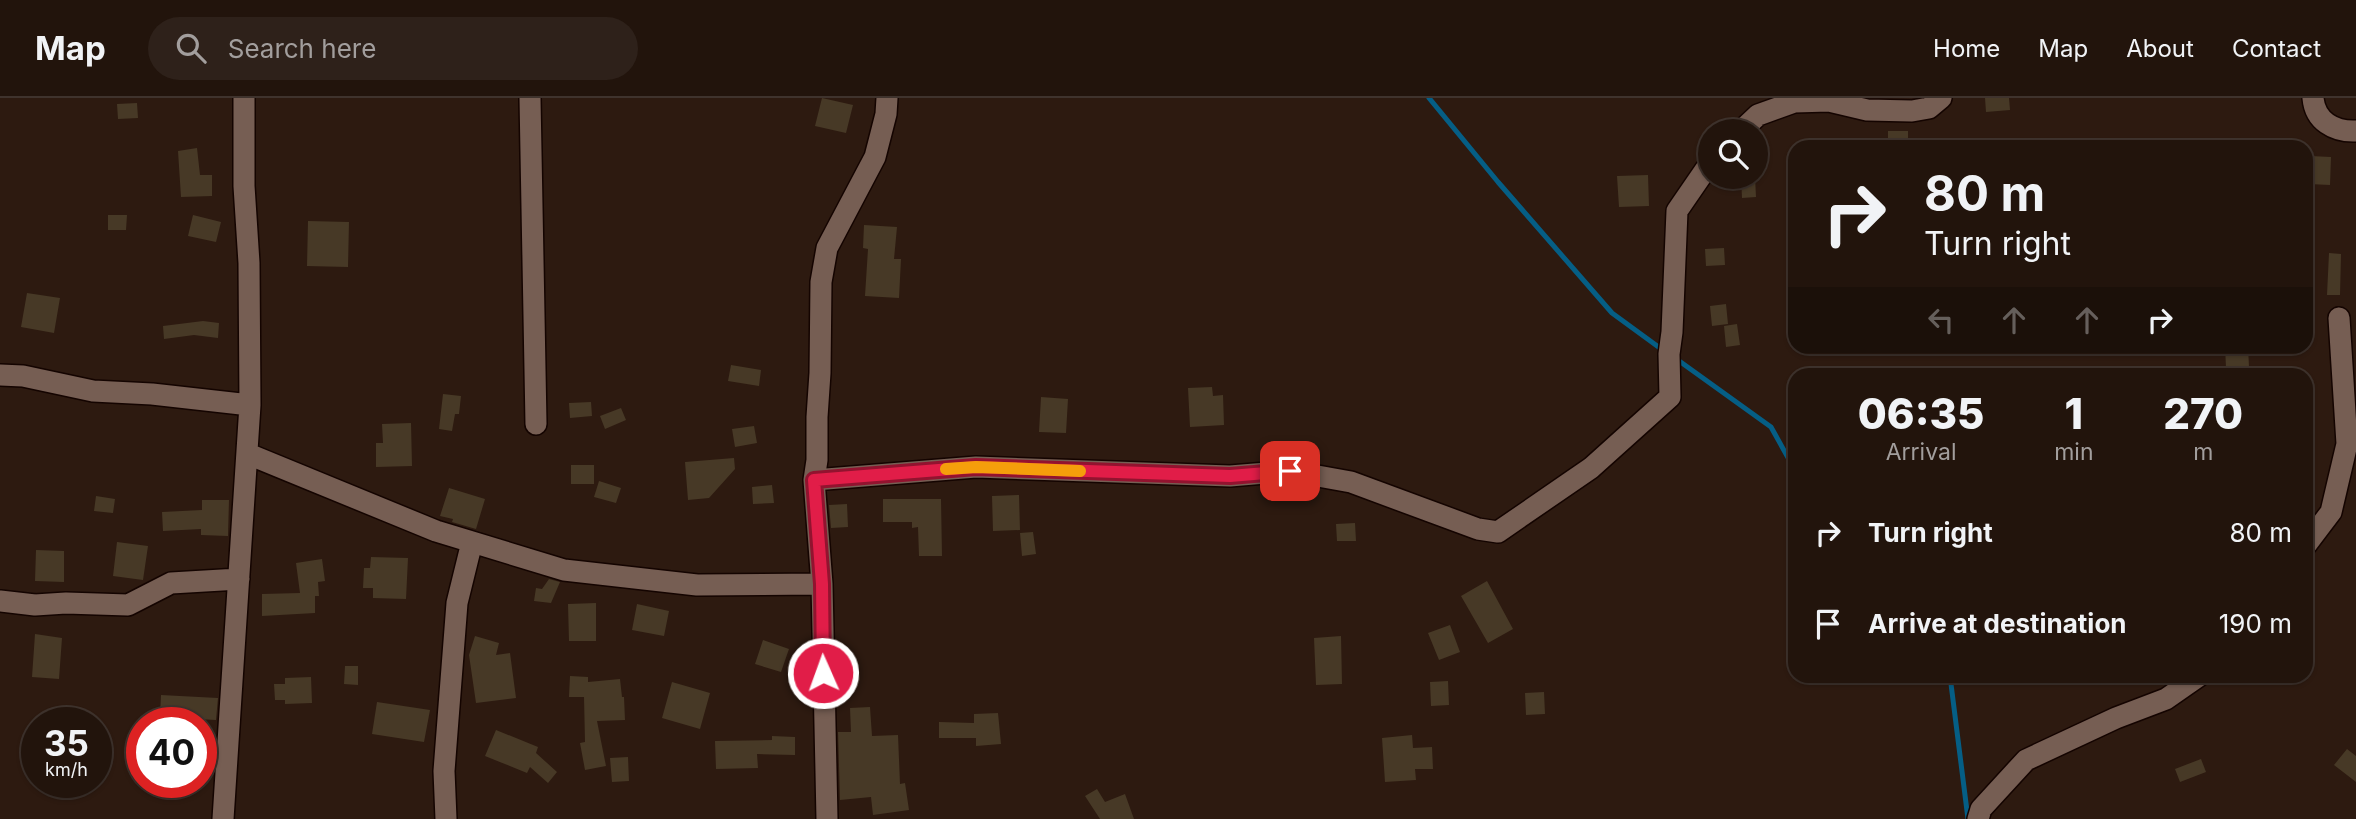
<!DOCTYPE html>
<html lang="en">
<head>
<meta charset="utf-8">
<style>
  body { margin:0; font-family:Inter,sans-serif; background:#2e211a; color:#f1f3f6; height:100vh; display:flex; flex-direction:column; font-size:26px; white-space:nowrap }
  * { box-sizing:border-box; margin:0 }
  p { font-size:23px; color:#a29e9d }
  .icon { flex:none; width:38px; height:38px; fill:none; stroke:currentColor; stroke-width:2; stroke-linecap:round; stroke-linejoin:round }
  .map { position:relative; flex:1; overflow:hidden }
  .details { position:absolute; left:1788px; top:270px; width:525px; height:315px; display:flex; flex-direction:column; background:#22140c; border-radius:21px; box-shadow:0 2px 5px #0004,0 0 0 2px #3f332d }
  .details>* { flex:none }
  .hud { position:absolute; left:1788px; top:42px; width:525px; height:214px; border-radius:21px; box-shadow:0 2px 5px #0004,0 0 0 2px #3f332d; background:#22140c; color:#f1f3f6; overflow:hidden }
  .fabs { position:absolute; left:1698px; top:21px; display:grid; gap:14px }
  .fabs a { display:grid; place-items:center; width:70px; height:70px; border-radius:50%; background:#22140c; box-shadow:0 2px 5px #0004,0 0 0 2px #3f332d; font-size:35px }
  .speed { position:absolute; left:21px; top:609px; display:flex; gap:14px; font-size:35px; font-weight:700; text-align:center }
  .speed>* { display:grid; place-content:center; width:91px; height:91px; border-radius:50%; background:#22140c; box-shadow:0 2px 5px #0004,0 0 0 2px #3f332d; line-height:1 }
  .speed small { font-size:18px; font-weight:400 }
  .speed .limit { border:10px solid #d22; background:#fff; color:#111 }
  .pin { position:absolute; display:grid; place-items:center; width:60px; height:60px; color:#fff; margin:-30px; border-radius:14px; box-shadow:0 4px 10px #0006 }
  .me { position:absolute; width:77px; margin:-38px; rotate:358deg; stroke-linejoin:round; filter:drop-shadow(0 0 5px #0008) }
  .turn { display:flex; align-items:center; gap:24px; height:147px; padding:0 21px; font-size:32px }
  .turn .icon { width:91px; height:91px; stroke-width:2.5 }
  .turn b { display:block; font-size:49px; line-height:60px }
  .lanes { display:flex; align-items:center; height:66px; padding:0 21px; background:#0003; justify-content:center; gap:35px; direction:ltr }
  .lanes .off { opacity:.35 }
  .eta { display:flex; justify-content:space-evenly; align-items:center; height:119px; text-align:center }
  .eta b { font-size:42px; font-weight:800; line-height:49px }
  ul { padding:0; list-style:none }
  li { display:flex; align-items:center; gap:21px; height:91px; padding:0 21px }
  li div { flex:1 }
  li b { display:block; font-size:26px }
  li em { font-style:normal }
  header { display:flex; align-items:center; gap:42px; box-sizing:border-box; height:98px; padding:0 35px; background:#22140c; border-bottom:2px solid #3f332d }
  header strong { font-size:33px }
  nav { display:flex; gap:38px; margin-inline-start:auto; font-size:24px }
  .search { width:490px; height:63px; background:#2e211a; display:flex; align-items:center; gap:18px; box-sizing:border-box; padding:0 24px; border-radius:38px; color:#a29e9d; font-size:26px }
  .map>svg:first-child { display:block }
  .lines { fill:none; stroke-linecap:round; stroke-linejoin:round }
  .stream { stroke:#055e85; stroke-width:5 }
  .building { fill:#473926 }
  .minor-casing { stroke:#140400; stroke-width:24 }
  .minor { stroke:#765e53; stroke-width:21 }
  .route-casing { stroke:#92132f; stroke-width:18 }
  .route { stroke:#e11d48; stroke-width:12 }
  .slow { stroke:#f59e0b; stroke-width:12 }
</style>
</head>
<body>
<header>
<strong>Map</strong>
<div class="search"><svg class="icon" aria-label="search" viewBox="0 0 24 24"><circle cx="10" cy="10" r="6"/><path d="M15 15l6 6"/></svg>Search here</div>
<nav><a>Home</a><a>Map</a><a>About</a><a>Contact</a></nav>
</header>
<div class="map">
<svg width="2356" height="721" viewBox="0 0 2356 721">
  <rect width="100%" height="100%" fill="#2d1a10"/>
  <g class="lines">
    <path class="stream" d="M1429 0 1498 84 1612 215 1664 253
      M1675 260 1771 329 1796 374
      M1950 578 1968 721"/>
  </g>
  <path class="building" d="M822 0 853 7 846 35 815 28Z
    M1985 0H2009L2010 12 1986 14Z
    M137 5 138 20 118 21 117 6Z
    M1888 33H1908V49H1888Z
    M197 50 200 77H212V98L181 99 178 53Z
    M2310 58 2331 59 2330 87 2309 86Z
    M1648 77 1649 108 1619 109 1617 78Z
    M1741 79H1755L1756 99 1742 100Z
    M108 117H127L126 132H108Z
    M193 117 221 124 216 144 188 138Z
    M308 123 349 124 348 169 307 168Z
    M864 127 897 129 894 161H901L899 200 865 198 868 151 863 150Z
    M1724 150 1725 167 1706 168 1705 151Z
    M2329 155 2341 156 2340 197H2327Z
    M27 195 60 200 54 235 21 229Z
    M1726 206 1728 226 1712 228 1710 208Z
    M203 223 219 225 218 240 194 237 164 241 163 228Z
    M1737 226 1740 247 1726 249 1724 228Z
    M2225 248H2248L2249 269 2226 270Z
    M731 267 761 272 759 288 728 283Z
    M1212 289 1213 298 1223 297 1224 327 1190 329 1188 290Z
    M443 296 461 298 459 316H455L452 333 439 331Z
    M1041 299 1068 301 1066 335 1039 334Z
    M591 304 592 318 570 320 569 305Z
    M621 310 626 322 605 331 600 318Z
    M411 325 412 368 376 369V345H383L382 326Z
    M754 328 757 345 735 349 732 331Z
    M734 360 735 371 709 400 688 402 685 364Z
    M571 367H594V386H571Z
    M599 383 621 390 616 405 594 399Z
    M772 387 774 405 753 406 752 389Z
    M449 390 485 401 476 431 452 424 453 421 440 418Z
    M1019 397 1020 432 993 433 992 398Z
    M96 398 115 401 113 415 94 413Z
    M883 401H941L942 458H919L918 429 912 430V424H883Z
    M202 402H229L228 438 201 437V431L163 433 162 414 202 412Z
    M847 406 848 429 831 430 829 407Z
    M1355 425 1356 443H1337L1336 426Z
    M1033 434 1036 456 1022 458 1020 435Z
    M117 444 148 448 143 482 113 478Z
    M36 452 64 453V484L35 483Z
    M371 459 408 460 406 501 373 500V490H363L364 470H370Z
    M322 461 325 483 318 484 319 498H315V515L262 518V496L300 495 296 465Z
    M549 481 560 484 551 505 534 503 536 490 542 491Z
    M1487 483 1513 531 1488 545 1461 498Z
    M596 505V543H569L568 506Z
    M637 506 669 513 664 538 632 532Z
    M1450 527 1460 554 1439 562 1428 535Z
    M35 536 62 540 59 581 32 579Z
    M475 538 499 545 496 557 510 555 516 600 476 605 469 557Z
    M1341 538 1342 586 1316 587 1314 540Z
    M763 542 789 551 781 574 755 566Z
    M345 568H358V587L344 586Z
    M570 578 588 579V584L620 581 622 599H624L625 622 597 623 606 668 585 672 580 645 585 644 584 599H569Z
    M311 579 312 605 285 606V602H275L274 586H285V580Z
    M1448 583 1449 607 1431 608 1430 584Z
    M672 584 710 595 700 631 662 620Z
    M1544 594 1545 616 1526 617 1525 595Z
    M161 597 218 600 216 622 160 619Z
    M377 604 430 612 424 644 372 636Z
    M870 609 872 638 898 637 900 686 905 685 909 712 873 717 871 699 840 702 838 634H851L850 610Z
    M998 615 1001 646 976 648V640H939V624L974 625V616Z
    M496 632 538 649 536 655 557 674 548 685 530 669 527 675 485 658Z
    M1412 637 1413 650 1432 649 1433 671H1415L1416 682 1385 684 1382 640Z
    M772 638 795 639V657L757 656 758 670 716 671 715 643 772 642Z
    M2347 651 2356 658V684L2334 667Z
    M628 659 629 683 612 684 610 660Z
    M2201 661 2206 674 2180 684 2175 671Z
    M1097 691 1105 704 1125 696 1134 721H1100L1085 698Z"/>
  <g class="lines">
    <defs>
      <path id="minor" d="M530 0 536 326
        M2313 0C2315 23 2334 34 2356 33
        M1741 33 1758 17 1794 4 1829 3 1867 12 1912 13 1929 10 1941 0
        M0 277 23 278 93 293 152 296 250 307
        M248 356 436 433 564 472 697 487 822 486
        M814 382 976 369 1230 378 1290 373 1351 384 1478 431 1498 434 1591 370 1670 299 1669 256 1672 234 1677 113 1710 65
        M2306 447 2331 414 2347 346 2339 220
        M0 503 35 507 66 505 128 507 171 485 239 481
        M223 721 250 307 249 165 244 88V0
        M446 721 444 673 457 505 472 444
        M827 721 822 486 814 382 817 362V319L820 275 821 184 827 150 875 59 886 16 887 0
        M1978 721 1981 711 2026 662 2116 620 2166 601 2199 578"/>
    </defs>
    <use href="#minor" class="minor-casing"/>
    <use href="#minor" class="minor"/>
  </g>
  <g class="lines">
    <defs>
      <path id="route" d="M823 575 822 486 814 382 976 369 1230 378 1290 373"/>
    </defs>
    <use href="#route" class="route-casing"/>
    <use href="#route" class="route"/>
    <path class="slow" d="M946 371 976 369 1080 373"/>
  </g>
</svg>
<div class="fabs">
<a><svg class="icon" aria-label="search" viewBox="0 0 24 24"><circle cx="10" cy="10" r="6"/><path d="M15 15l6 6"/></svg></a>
</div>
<div class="speed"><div>35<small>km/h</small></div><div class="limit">40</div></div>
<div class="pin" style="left:1290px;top:373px;background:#d93025"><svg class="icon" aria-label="arrive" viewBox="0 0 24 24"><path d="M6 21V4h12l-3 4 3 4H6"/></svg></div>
<svg class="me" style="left:823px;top:575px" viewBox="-20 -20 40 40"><circle r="17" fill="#e11d48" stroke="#fff" stroke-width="3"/><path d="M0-11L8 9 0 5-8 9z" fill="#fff"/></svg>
<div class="hud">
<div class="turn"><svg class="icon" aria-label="right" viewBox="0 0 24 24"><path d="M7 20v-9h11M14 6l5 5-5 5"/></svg><div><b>80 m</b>Turn right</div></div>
<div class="lanes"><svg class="icon off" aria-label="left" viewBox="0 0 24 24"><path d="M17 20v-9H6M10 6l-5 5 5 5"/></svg><svg class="icon off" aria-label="ahead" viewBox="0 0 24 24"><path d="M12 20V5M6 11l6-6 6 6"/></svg><svg class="icon off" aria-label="ahead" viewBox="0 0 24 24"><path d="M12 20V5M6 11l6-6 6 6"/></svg><svg class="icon" aria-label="right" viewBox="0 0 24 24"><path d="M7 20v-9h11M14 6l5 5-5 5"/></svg></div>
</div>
<section class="details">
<div class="eta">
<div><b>06:35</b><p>Arrival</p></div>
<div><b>1</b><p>min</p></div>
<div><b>270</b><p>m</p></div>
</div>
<ul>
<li><svg class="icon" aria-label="right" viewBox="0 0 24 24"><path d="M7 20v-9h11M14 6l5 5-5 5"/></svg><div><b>Turn right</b></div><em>80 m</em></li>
<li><svg class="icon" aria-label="arrive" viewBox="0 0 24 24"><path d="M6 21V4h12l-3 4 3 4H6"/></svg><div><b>Arrive at destination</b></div><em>190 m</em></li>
</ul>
</section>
</div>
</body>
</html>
